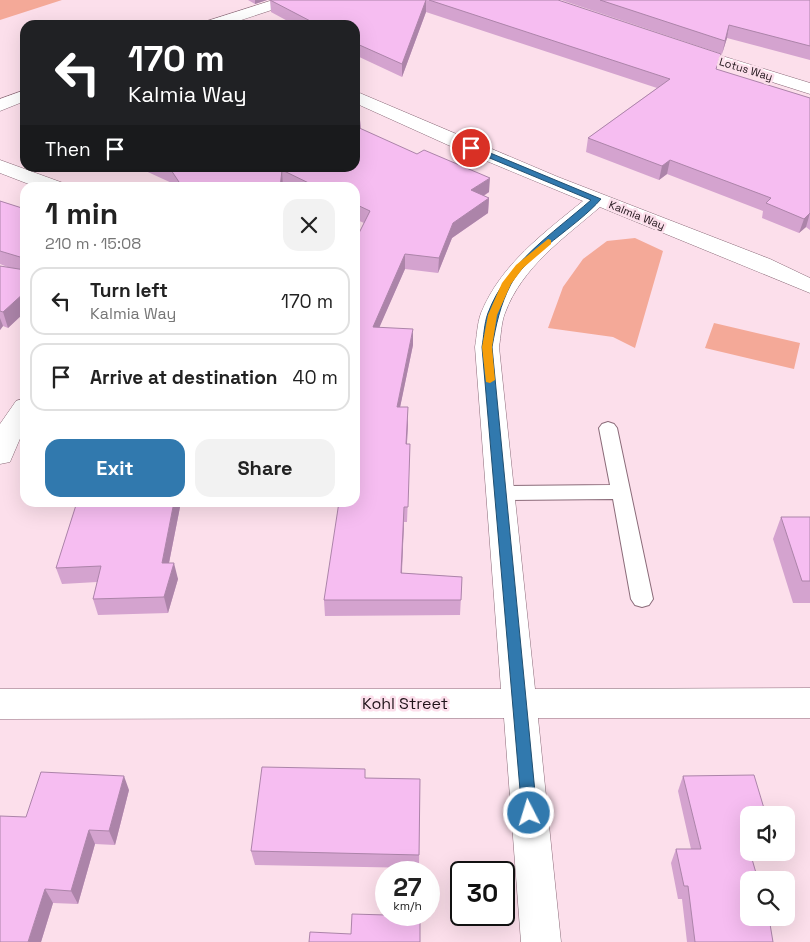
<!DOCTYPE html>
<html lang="en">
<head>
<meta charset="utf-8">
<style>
  body { margin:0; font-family:"Space Grotesk",sans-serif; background:#f2f2f2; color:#222; height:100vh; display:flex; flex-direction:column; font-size:19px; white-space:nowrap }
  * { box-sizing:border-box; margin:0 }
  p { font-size:16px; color:#767676 }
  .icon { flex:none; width:28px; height:28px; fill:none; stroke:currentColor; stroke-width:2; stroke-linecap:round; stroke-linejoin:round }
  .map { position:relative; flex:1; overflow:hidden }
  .details { position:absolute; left:20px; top:182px; width:340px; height:325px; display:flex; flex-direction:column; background:#fff; border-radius:15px; box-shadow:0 5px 20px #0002 }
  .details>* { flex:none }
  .guide { position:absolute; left:20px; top:20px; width:340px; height:152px; border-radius:15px; box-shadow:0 5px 20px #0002; background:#202124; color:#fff; overflow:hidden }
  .tools { position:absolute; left:740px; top:806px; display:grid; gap:10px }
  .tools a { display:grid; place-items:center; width:55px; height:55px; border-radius:10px; background:#fff; box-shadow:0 5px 20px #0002; font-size:25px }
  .speed { position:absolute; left:375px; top:861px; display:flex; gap:10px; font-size:25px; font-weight:700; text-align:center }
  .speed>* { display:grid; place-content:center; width:65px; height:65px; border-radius:50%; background:#fff; box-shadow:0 5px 20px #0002; line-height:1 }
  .speed small { font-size:12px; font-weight:400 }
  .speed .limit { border:2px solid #111; border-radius:8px; background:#fff; color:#111 }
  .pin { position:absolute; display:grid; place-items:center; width:42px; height:42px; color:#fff; margin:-21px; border:2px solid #fff; border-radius:50%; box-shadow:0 1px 5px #0007 }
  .me { position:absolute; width:55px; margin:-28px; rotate:355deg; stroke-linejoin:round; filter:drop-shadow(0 0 4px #0008) }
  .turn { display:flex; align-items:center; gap:18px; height:105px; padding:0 25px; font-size:22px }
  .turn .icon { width:65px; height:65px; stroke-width:2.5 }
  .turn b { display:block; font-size:35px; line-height:42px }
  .then { display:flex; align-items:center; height:48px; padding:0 25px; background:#0003; gap:10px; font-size:19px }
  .round { display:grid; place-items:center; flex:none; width:52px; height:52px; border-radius:15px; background:#f2f2f2 }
  .summary { display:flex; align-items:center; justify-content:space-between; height:85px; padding:0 25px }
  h1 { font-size:30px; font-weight:700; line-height:38px }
  .primary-button { display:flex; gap:10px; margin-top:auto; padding:10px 25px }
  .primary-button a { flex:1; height:58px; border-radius:15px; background:#3179ae; color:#fff; font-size:20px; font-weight:700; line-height:58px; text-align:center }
  .primary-button a+a { background:#f2f2f2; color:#222 }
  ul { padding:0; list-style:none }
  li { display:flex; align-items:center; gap:15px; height:68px; margin:0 10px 8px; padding:0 15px; border:2px solid #e0e0e0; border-radius:15px }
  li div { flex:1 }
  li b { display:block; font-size:19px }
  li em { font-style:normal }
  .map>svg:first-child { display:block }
  .green { fill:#f4a998 }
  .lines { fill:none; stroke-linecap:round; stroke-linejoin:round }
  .lane-casing { stroke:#8b6b79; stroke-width:2 }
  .street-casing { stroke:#8b6b79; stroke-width:1 }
  .lane { fill:#fff; fill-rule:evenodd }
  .street { fill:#fff; fill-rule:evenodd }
  .wall { fill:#d4a3cf }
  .shaded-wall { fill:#ac84a9 }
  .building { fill:#f6bdf1; stroke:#ac84a9 }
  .route { fill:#3179ae; stroke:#204f71 }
  .slow { fill:#f59e0b }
  .labels { text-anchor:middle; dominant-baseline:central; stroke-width:5; stroke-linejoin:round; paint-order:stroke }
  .far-street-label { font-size:11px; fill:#1f1319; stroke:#fcdfeb }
  .near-street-label { font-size:16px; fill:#1f1319; stroke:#fcdfeb }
</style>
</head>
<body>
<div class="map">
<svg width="810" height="942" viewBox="0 0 810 942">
  <rect width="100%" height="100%" fill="#fcdfeb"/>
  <path class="green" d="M0 0H62L0 20Z
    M635 238 663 251 635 348 613 337 548 328 563 287 583 259 607 241Z
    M714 323 800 343 794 369 705 348Z"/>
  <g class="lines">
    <defs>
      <path id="lane" d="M608 422 614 424 617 428 653 599 649 605 642 607 635 605 631 599 613 499 500 500 493 498 490 493 493 488 500 486 610 485 599 428 602 424Z"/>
      <path id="street" d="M273 0H295L293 3 226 25H202L204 22Z
        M683 44 810 83V94L677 52 675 49 677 46Z
        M25 90V101L0 111V99Z
        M355 91 558 177 770 259 810 278V293L600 207C564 238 522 267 505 313 501 323 501 336 499 347L535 689 810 688V718H538L561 942H521L504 718 0 719V689H501L475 347C477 336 477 324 481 313 501 264 544 233 583 201L448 145 355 103Z
        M0 160 66 184 69 188H39L0 173Z
        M25 398V427L10 462 0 464V424L16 401Z"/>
    </defs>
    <use href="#lane" class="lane-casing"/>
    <use href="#street" class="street-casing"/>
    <use href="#lane" class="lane"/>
    <use href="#street" class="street"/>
  </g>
  <path class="wall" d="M248 0H267L255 4Z
    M270 0H558L717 70 810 98V230L806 227 799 233 762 218 763 211 667 174 659 180 586 152 588 138 657 88 426 12 402 77 355 55V25H295L271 12Z
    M561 0H810V60L727 38 722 54Z
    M360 120 361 129 489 192 484 196 489 198 488 213 452 238 438 273 405 269 379 327 413 345 400 407 408 422 407 444H410L407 522H404L402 573 462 577 460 615 325 616 324 600 355 502 364 223 355 219V188H290L283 184V188H176L174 184 139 168H355Z
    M0 201 25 209V312L8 328 3 326 0 330V266L10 268 0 264Z
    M77 502H181L169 563 178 579 168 613 98 615 93 599 97 582 62 584 56 568Z
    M781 517H810V603H793L773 539Z
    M683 776 749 815V852L773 942H687L682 899H678L671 863 676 849H691L678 791Z
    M366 778 420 779 419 868 255 865 251 851Z
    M129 790 115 845 95 844 78 904 53 903 41 942 26 817Z"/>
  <path class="shaded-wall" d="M255 0H267L255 4Z
    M426 0V12L402 77V64Z
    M729 25 727 38 722 54 725 41Z
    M360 120 361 134 355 137V123Z
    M670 160 667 174 659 180 662 166Z
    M282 170 283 188H280Z
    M490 178 489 192 470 204 471 190Z
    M489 198 488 213 452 238 438 273 439 258 453 223Z
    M810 213 806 227 799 233 804 219Z
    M25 253V272L20 257Z
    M405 254V269L373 342V327Z
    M25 292V312L8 328 3 312Z
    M0 318 3 326 0 330Z
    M413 329V345L397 422V407Z
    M408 407V422L406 460V444Z
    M174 502H181L166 578 162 563Z
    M404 507V522L401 588V573Z
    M174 563 178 579 168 613 164 597Z
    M124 776 129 790 115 845 109 831Z
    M89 830 95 844 78 904 71 891Z
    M45 889 53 903 41 942H28Z"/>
  <path class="building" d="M270 0H426L402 64 355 43V25H318Z
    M429 0H558L721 54 716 69 810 98V213L804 219 766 203 771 198 670 160 662 166 588 138 670 79Z
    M600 0H810V46L729 25 725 41Z
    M355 117 360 120 355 123Z
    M355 126 417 154 424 150 490 178 471 190 489 198 453 223 439 258 405 254 373 327 413 329 397 407H408L406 444H410L408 507H404L401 573 462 577 461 600H324L339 502H355V241L370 211 355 204V188H319L282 170 280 188H183L171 170 166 168H355Z
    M0 201 25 209V253L20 257 0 251Z
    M0 266 25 270V292L3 312 0 311Z
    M77 502H174L162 563H174L164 597 93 599 101 566 56 568Z
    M781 517H810V581H802Z
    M262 767 365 769V778L420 779 419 855 251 851Z
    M41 772 124 776 109 831 89 830 71 891 45 889 28 942H0V816L26 817Z
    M754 775 766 815H749V836H745L749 848V852H750L758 880H749V918H769L773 942H695L688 886H684L676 849H701L683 776Z
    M352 914 420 916V942H309L310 932 351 934Z"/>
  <path class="route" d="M471 145 601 199C577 227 528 253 511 284 500 305 496 325 492 347L537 813 535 818 529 821 524 818 522 813 482 347C484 336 484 324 488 313 507 263 552 234 591 200L468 149 467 148Z"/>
  <path class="slow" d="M548 239 551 240V244L523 268 511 284 497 315 492 347 495 380 490 383 486 382 482 347 488 315 502 283 516 265Z"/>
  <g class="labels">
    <g class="far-street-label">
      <text transform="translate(746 69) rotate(17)">Lotus Way</text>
      <text transform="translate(637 215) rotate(22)">Kalmia Way</text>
    </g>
    <g class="near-street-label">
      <text x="405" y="703">Kohl Street</text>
    </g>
  </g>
</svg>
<div class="tools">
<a><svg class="icon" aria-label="sound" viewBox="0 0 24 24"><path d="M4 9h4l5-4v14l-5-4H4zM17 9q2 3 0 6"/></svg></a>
<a><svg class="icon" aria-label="search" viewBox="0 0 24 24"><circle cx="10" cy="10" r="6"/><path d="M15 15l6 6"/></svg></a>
</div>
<div class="speed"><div>27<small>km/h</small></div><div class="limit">30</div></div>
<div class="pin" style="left:471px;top:148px;background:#d93025"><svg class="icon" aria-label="arrive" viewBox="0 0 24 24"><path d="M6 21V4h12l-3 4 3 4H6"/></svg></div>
<svg class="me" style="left:529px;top:813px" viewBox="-20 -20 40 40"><circle r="17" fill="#3179ae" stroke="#fff" stroke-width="3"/><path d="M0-11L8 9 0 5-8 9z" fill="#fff"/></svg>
<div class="guide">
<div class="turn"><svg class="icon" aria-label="left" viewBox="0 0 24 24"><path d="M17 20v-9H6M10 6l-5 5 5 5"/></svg><div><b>170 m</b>Kalmia Way</div></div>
<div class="then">Then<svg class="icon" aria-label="arrive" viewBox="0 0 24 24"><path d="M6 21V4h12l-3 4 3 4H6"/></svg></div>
</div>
<section class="details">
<div class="summary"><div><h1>1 min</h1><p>210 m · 15:08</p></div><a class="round"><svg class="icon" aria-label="close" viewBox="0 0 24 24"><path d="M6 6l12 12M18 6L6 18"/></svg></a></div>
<ul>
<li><svg class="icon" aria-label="left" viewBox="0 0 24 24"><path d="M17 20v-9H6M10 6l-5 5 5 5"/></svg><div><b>Turn left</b><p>Kalmia Way</p></div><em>170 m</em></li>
<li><svg class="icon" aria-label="arrive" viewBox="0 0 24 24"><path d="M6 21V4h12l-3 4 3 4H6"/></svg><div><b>Arrive at destination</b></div><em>40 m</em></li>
</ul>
<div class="primary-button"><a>Exit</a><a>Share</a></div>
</section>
</div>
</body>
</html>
